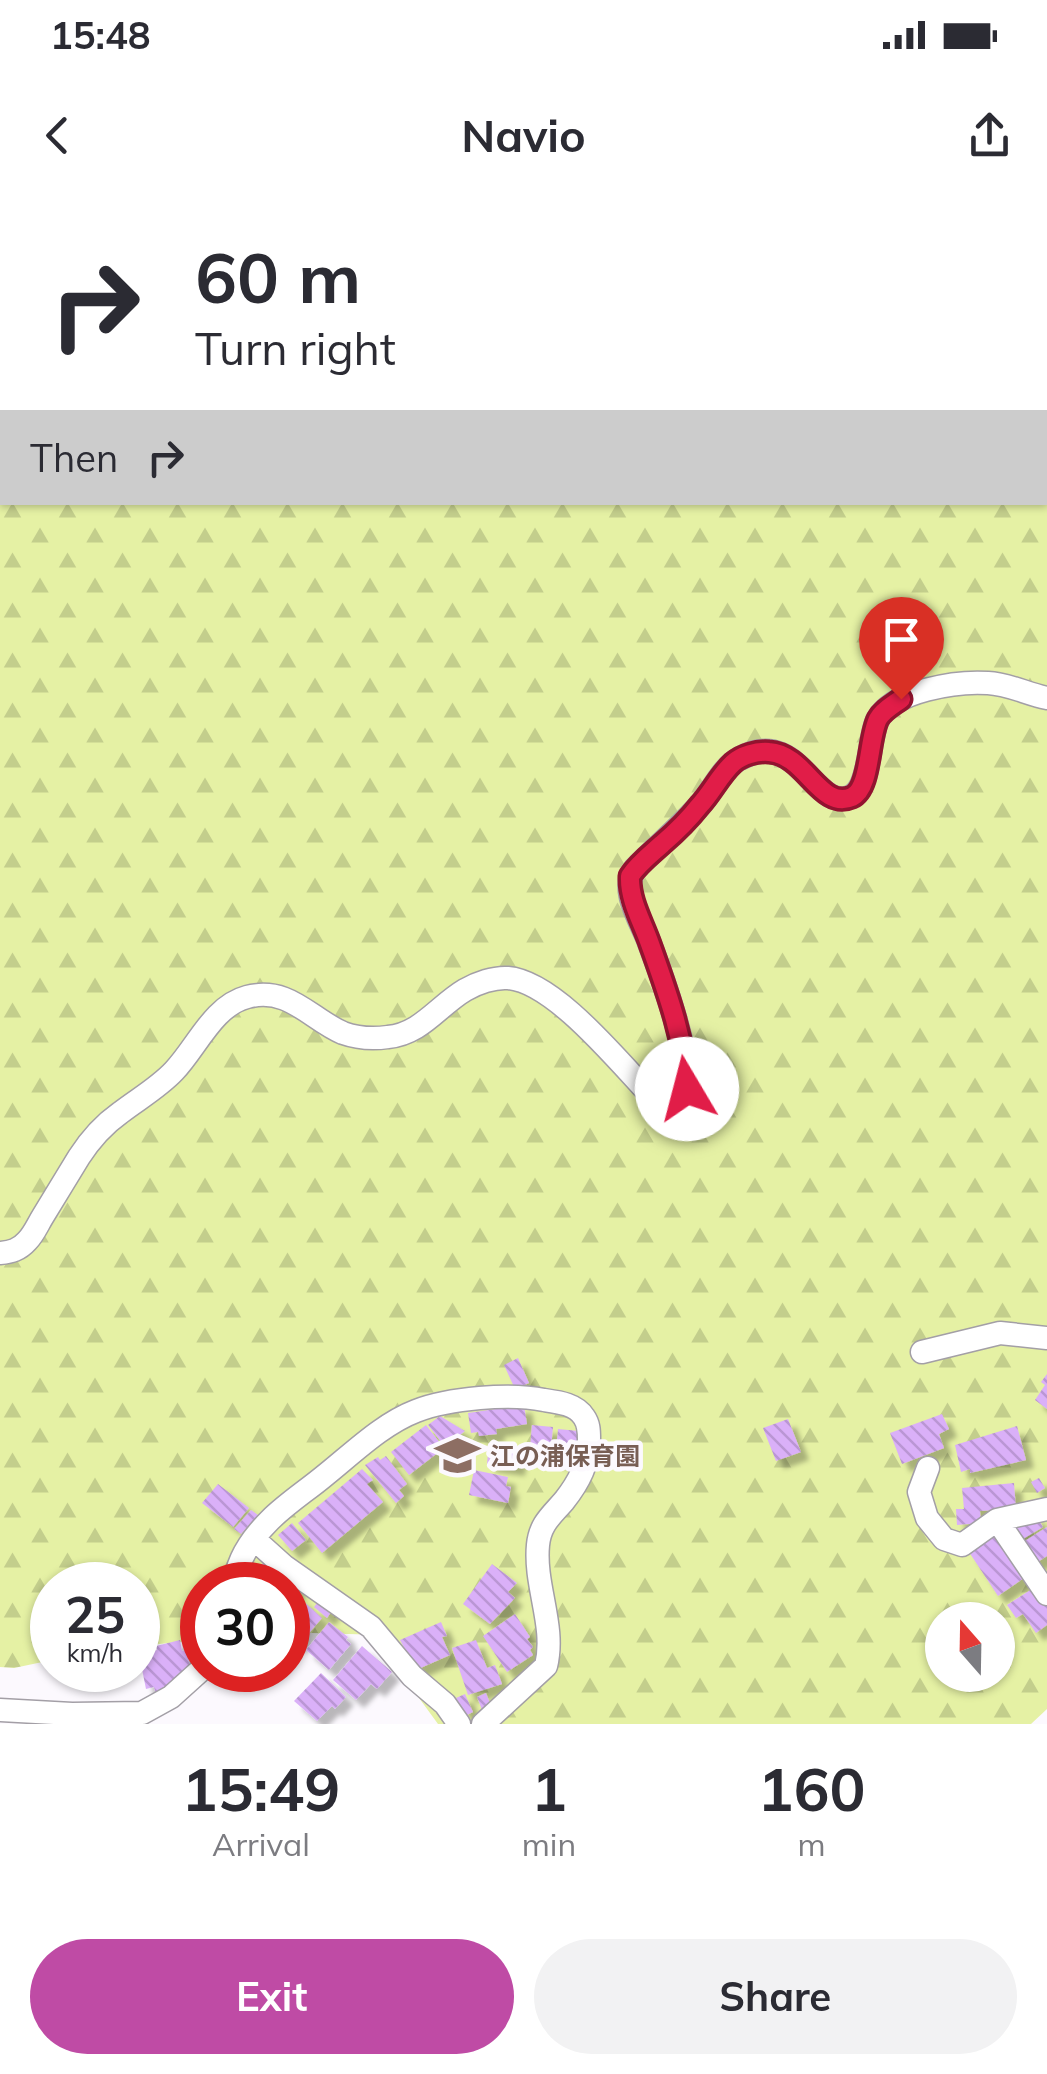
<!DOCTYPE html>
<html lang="en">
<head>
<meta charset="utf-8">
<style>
  body { margin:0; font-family:Mulish,"Noto Sans JP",sans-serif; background:#f2f2f3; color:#2b2b33; height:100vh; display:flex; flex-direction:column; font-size:38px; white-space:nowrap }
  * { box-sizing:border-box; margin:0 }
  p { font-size:32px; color:#7c7c81 }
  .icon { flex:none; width:55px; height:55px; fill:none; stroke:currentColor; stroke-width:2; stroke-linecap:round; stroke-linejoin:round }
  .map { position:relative; height:1524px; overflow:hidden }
  .drawer { display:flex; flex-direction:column; background:#fff; flex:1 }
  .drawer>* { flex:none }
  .top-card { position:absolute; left:0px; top:0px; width:1048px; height:305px; box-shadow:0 2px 8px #0004; background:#fff; color:#2b2b33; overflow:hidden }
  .needle { width:65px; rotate:340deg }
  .fabs { position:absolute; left:925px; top:1402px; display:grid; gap:20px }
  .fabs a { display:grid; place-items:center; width:90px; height:90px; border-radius:50%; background:#fff; box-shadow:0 2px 8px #0004; font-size:50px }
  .speed { position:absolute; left:30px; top:1362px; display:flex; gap:20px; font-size:50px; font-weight:700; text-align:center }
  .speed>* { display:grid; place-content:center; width:130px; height:130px; border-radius:50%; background:#fff; box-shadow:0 2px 8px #0004; line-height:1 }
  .speed small { font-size:25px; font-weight:400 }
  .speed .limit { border:15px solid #d22; background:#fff; color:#111 }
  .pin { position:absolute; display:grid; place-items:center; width:85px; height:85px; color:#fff; margin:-102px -42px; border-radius:50% 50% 50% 0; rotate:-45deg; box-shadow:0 0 10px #0007 }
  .pin .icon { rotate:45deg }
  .me { position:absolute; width:110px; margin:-55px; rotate:352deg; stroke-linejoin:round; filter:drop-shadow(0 0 8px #0008) }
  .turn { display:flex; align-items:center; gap:35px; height:210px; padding:0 30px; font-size:45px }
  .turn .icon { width:130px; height:130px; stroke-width:2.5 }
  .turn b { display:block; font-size:70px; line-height:85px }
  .then { display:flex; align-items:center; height:95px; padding:0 30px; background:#0003; gap:20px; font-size:38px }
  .eta { display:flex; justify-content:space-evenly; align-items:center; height:170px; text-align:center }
  .eta b { font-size:60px; font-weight:700; line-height:70px }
  .action { display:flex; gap:20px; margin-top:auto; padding:20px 30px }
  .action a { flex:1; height:115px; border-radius:60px; background:#bf4ba5; color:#fff; font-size:40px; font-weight:700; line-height:115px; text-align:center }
  .action a+a { background:#f2f2f3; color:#2b2b33 }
  .status { display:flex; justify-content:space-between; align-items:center; height:70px; padding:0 50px; background:#fff; direction:ltr }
  .status svg { height:28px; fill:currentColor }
  header { display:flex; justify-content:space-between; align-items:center; height:130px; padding:0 30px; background:#fff; font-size:45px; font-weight:700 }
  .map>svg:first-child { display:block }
  .forest { fill:url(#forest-firs); fill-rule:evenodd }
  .building { fill:url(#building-back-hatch); filter:url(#shadow) }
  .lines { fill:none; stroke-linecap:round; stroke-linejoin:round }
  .minor-casing { stroke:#a39fa6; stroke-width:25 }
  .path { stroke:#a7a5a9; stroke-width:5; stroke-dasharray:5 8; stroke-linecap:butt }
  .minor { stroke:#fff; stroke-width:22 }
  .route-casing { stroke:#92132f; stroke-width:25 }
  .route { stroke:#e11d48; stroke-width:18 }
  .labels { text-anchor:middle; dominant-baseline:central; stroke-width:9; stroke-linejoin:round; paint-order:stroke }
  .education-label { font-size:25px; font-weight:bold; fill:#785e54; stroke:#fcf9fe; text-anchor:start }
</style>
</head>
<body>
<div class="status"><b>15:48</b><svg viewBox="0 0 49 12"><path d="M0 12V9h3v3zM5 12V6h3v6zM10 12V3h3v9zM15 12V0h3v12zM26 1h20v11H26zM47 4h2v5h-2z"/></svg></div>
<header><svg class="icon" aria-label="back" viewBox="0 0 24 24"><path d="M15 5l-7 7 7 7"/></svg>Navio<svg class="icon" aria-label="share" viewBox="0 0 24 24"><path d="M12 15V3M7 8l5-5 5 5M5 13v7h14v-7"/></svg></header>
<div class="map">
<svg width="1047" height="1524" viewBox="0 0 1047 1524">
  <defs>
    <pattern id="forest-firs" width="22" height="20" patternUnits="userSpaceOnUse" patternTransform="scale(2.5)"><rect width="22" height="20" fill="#e5f1a4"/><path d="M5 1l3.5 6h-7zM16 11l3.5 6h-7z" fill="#c3ce8c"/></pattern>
    <pattern id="building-back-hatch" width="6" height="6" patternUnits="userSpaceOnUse" patternTransform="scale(2.5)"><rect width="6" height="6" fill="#dab0f8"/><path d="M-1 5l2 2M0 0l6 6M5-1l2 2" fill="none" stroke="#ba96d4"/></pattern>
    <filter id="shadow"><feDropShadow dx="8" dy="8" stdDeviation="2.5" flood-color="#0004"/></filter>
  </defs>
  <rect width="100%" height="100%" fill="#fcf9fe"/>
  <path class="forest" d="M0 0H1047V1509L1031 1524H438L411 1487 383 1435 312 1433 288 1428V1385H202V1440L138 1446V1385H52V1460L14 1468 0 1467ZM2 2H1045V302H2ZM942 1420H998V1475H942Z"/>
  <path class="building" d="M518 1158 529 1183 515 1189 504 1165Z
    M1047 1174V1209L1035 1200 1045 1185 1041 1182Z
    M524 1205 527 1224 496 1229 497 1234 479 1236 478 1232 471 1233 468 1213Z
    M942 1214 949 1229 939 1234 944 1248 902 1264 890 1233Z
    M440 1216 465 1231 445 1247 428 1225Z
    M788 1219 801 1252 776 1261 763 1228Z
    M426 1225 444 1248 409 1275 391 1252Z
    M532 1225 553 1227 550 1259 529 1257Z
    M1017 1226 1026 1260 970 1273V1269L961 1272 955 1245Z
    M558 1229 579 1231 576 1263 555 1261Z
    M489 1243 520 1247 517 1268 487 1264Z
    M386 1256 407 1284 399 1290 404 1296 396 1303 365 1265 378 1257 380 1260Z
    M362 1269 373 1280 367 1284 383 1302 322 1353 298 1323Z
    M474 1270 508 1277 506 1286 511 1287 508 1303 469 1295Z
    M1039 1278 1045 1288 1037 1293 1031 1282Z
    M1014 1283 1016 1309 980 1311 981 1323 957 1325 956 1309H964L962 1288Z
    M218 1284 249 1308 233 1327 202 1303Z
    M251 1310 258 1315 241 1334 234 1329Z
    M1036 1315 1043 1327 1018 1342 1009 1326Z
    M292 1323 306 1340 292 1351 278 1335Z
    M1047 1327V1356L1033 1365 1020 1344Z
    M995 1334 1024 1378 998 1396 969 1352Z
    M264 1362 298 1388 288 1401V1385H255L248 1379Z
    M492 1364 517 1383 508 1392 515 1398 490 1424 463 1404Z
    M1035 1387 1047 1405V1425L1036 1433 1023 1414 1016 1418 1007 1405Z
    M301 1399 322 1418 299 1445 288 1435V1413Z
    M320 1399 333 1409 327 1418 314 1407Z
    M515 1414 530 1437 527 1439 533 1447 530 1450 533 1455 507 1472 483 1436Z
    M329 1422 348 1437 346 1440 351 1444 329 1470 306 1450Z
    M441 1422 447 1436 442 1437 450 1455 416 1470 400 1440Z
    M180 1440 182 1451 186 1450 192 1475 156 1494 154 1487 146 1489 139 1454 157 1450 156 1446Z
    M476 1440 487 1468 495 1465 502 1484 468 1495 452 1448Z
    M362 1446 392 1472 377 1489 371 1484 356 1500 333 1480Z
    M321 1473 346 1497 335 1509 332 1506 317 1521 294 1501Z
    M486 1493 493 1511 484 1515 477 1497Z
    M465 1494 473 1512 465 1516 456 1498Z"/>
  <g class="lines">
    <defs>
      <path id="minor" d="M0 1053C11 1052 19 1050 27 1041 34 1034 38 1024 43 1016 55 996 67 977 79 957 90 940 103 925 120 913 138 899 158 888 174 871 197 847 213 806 247 797 289 786 310 819 343 833 357 838 374 839 388 837 421 834 438 806 465 790 477 783 494 777 508 778 558 782 628 874 663 908L672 909C678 904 684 900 686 892 694 864 660 771 649 742 641 721 620 690 635 669 656 647 680 628 700 605 713 591 722 568 739 559 799 525 813 612 850 597 871 589 868 541 877 521 892 490 958 481 988 483 1009 484 1027 494 1047 498
        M922 1152 1000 1133 1047 1138
        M928 1268 919 1292 927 1318 944 1339 962 1345 997 1320 1047 1309
        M997 1320 1047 1394
        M254 1339 284 1366 371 1427 412 1476 445 1504 459 1524
        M235 1385C236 1360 253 1337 270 1320 286 1304 306 1291 323 1277 352 1254 382 1224 416 1211 449 1198 510 1193 544 1200 558 1202 576 1204 584 1217 589 1224 589 1231 589 1239 589 1263 579 1282 564 1301 551 1316 540 1324 538 1345 534 1386 556 1426 546 1466L483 1524
        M0 1510 72 1514 142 1513 171 1497 202 1469"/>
    </defs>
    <use href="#minor" class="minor-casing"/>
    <path class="path" d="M988 0 990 2
      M1045 126 1047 129"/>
    <use href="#minor" class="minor"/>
  </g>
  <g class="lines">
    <defs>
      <path id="route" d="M687 889C685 840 666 789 650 744 642 721 629 700 630 676 639 663 651 654 662 644 676 632 689 619 700 605 712 592 720 575 733 563 742 555 757 551 769 552 806 554 820 611 852 597 871 588 868 539 878 519 883 510 893 505 901 499"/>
    </defs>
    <use href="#route" class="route-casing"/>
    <use href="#route" class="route"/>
  </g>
  <defs>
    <symbol id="school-bare" viewBox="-9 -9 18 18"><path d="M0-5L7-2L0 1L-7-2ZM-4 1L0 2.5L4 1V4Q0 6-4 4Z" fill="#8d6e63" stroke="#fcf9fe" stroke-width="2.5" paint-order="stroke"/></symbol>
  </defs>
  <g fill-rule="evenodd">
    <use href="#school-bare" x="426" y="1224" width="63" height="63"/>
  </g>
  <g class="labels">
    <g class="education-label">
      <text x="490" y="1255">江の浦保育園</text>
    </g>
  </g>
</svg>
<div class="fabs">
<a><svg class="needle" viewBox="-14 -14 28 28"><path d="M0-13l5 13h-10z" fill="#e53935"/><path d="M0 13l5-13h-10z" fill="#7c7c81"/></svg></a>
</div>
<div class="speed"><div>25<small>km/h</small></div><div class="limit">30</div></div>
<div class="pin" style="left:901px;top:499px;background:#d93025"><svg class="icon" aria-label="arrive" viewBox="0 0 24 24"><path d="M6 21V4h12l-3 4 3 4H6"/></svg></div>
<svg class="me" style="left:687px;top:889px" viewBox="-20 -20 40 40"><circle r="19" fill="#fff"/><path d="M0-13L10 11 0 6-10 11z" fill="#e11d48"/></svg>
<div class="top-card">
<div class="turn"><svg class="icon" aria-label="right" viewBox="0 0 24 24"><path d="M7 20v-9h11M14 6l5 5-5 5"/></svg><div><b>60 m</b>Turn right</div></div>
<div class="then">Then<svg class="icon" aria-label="right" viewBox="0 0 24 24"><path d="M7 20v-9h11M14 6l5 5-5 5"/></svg></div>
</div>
</div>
<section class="drawer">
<div class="eta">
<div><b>15:49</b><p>Arrival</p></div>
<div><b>1</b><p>min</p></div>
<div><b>160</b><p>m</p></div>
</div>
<div class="action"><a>Exit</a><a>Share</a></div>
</section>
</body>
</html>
